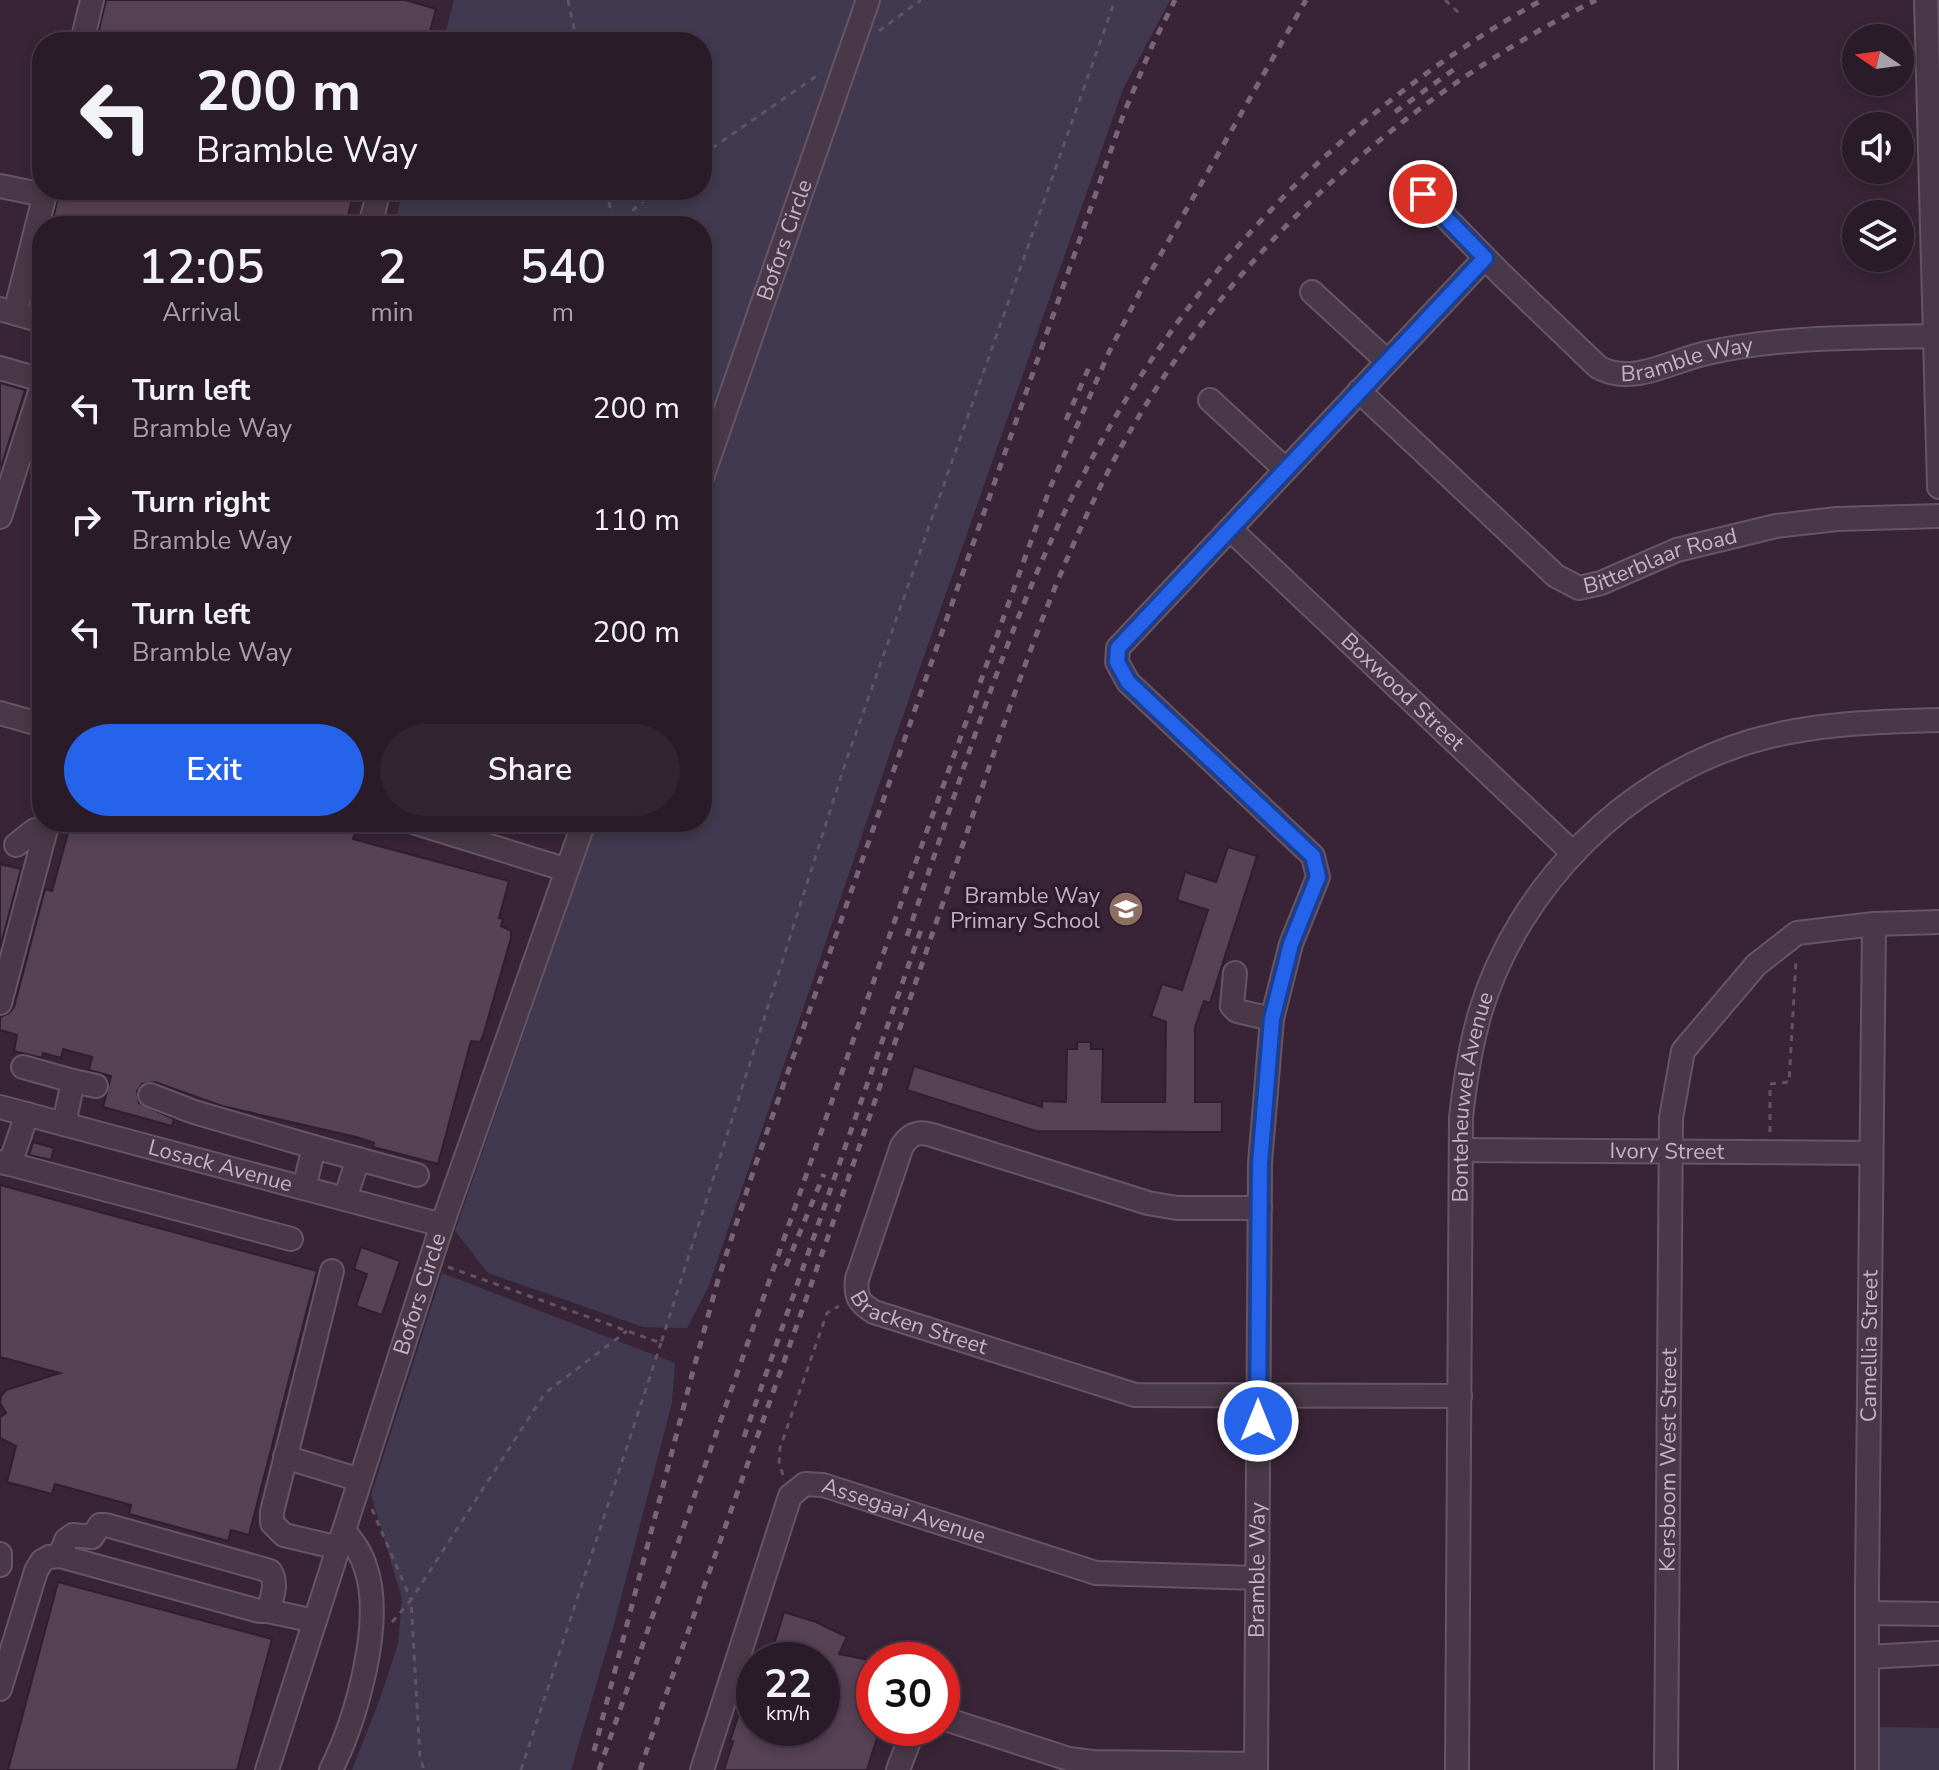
<!DOCTYPE html>
<html lang="en">
<head>
<meta charset="utf-8">
<style>
  body { margin:0; font-family:"Nunito Sans",sans-serif; background:#322430; color:#f1f3f6; height:100vh; display:flex; flex-direction:column; font-size:30px; white-space:nowrap }
  * { box-sizing:border-box; margin:0 }
  p { font-size:26px; color:#a5a1a8 }
  .icon { flex:none; width:44px; height:44px; fill:none; stroke:currentColor; stroke-width:2; stroke-linecap:round; stroke-linejoin:round }
  .map { position:relative; flex:1; overflow:hidden }
  .side { position:absolute; left:32px; top:216px; width:680px; height:616px; display:flex; flex-direction:column; background:#2a1b28; border-radius:32px; box-shadow:0 4px 12px #0003,0 0 0 2px #463945 }
  .side>* { flex:none }
  .top-card { position:absolute; left:32px; top:32px; width:680px; height:168px; border-radius:32px; box-shadow:0 4px 12px #0003,0 0 0 2px #463945; background:#2a1b28; color:#f1f3f6; overflow:hidden }
  .needle { width:52px; rotate:283deg }
  .controls { position:absolute; left:1842px; top:24px; display:grid; gap:16px }
  .controls a { display:grid; place-items:center; width:72px; height:72px; border-radius:50%; background:#2a1b28; box-shadow:0 4px 12px #0003,0 0 0 2px #463945; font-size:40px }
  .speed { position:absolute; left:736px; top:1642px; display:flex; gap:16px; font-size:40px; font-weight:700; text-align:center }
  .speed>* { display:grid; place-content:center; width:104px; height:104px; border-radius:50%; background:#2a1b28; box-shadow:0 4px 12px #0003,0 0 0 2px #463945; line-height:1 }
  .speed small { font-size:20px; font-weight:400 }
  .speed .limit { border:12px solid #d22; background:#fff; color:#111 }
  .pin { position:absolute; display:grid; place-items:center; width:68px; height:68px; color:#fff; margin:-34px; border:4px solid #fff; border-radius:50%; box-shadow:0 2px 8px #0007 }
  .me { position:absolute; width:88px; margin:-44px; rotate:0deg; stroke-linejoin:round; filter:drop-shadow(0 0 6px #0008) }
  .turn { display:flex; align-items:center; gap:28px; height:168px; padding:0 32px; font-size:36px }
  .turn .icon { width:104px; height:104px; stroke-width:2.5 }
  .turn b { display:block; font-size:56px; line-height:68px }
  .eta { display:flex; justify-content:space-evenly; align-items:center; height:136px; text-align:center }
  .eta b { font-size:48px; font-weight:600; line-height:56px }
  .button { display:flex; gap:16px; margin-top:auto; padding:16px 32px }
  .button a { flex:1; height:92px; border-radius:48px; background:#2563eb; color:#fff; font-size:32px; font-weight:600; line-height:92px; text-align:center }
  .button a+a { background:#322430; color:#f1f3f6 }
  ul { padding:0; list-style:none }
  li { display:flex; align-items:center; gap:24px; height:112px; padding:0 32px }
  li div { flex:1 }
  li b { display:block; font-size:30px }
  li em { font-style:normal }
  .map>svg:first-child { display:block }
  .green { fill:#40394f }
  .building { fill:#574155; stroke:#2f1f2e; stroke-width:2 }
  .lines { fill:none; stroke-linecap:round; stroke-linejoin:round }
  .minor-casing { stroke:#665665; stroke-width:26 }
  .path { stroke:#605465; stroke-width:3; stroke-dasharray:6 6; stroke-linecap:butt }
  .minor { stroke:#493847; stroke-width:22 }
  .rail { stroke:#796577; stroke-width:5; stroke-dasharray:8 8; stroke-linecap:butt }
  .route-casing { stroke:#184099; stroke-width:20 }
  .route { stroke:#2563eb; stroke-width:14 }
  .labels { text-anchor:middle; dominant-baseline:central; stroke-width:7; stroke-linejoin:round; paint-order:stroke }
  .street-label { font-size:22px; fill:#c4b3c2; stroke:#2d1d2c }
  .poi-label { font-size:22px; fill:#c4b3c2; stroke:#2d1d2c; text-anchor:end }
</style>
</head>
<body>
<div class="map">
<svg width="1939" height="1770" viewBox="0 0 1939 1770">
  <rect width="100%" height="100%" fill="#382436"/>
  <path class="green" d="M454 0H856L702 443V226H394L403 190H702V42H443Z
    M881 0H1170L1123 89 890 753 708 1288 687 1328 643 1327 488 1273 455 1231 597 822H702V517Z
    M442 1273 675 1363 672 1403 613 1628 571 1770H352L381 1696 398 1644 402 1599 371 1495Z
    M1876 1727 1939 1728V1770H1876Z"/>
  <path class="building" d="M106 0H405L436 9 427 42H96Z
    M60 190H355L345 226H51Z
    M0 383 25 390 2 464H0Z
    M71 822H328L356 829 353 839 509 881 499 918 503 919 501 926 511 931V938L483 1036 480 1042 471 1041 438 1164 373 1147 374 1143 356 1137 222 1106 155 1082 142 1084 137 1091 139 1103 174 1119 172 1126 103 1107 111 1076 89 1070 92 1057 63 1049 61 1058 43 1053 42 1058 14 1051 17 1035 0 1030V1017L9 1013 14 1007 45 889 52 891Z
    M1228 847 1257 856 1210 1003 1204 1001 1195 1027V1102H1222V1132L1036 1131 907 1090 914 1066 1042 1107V1101L1066 1102 1067 1049H1077V1042H1091V1049H1103L1102 1102H1165L1166 1022 1151 1016 1162 984 1182 990 1208 910 1177 900 1185 872 1216 882Z
    M0 864 21 869 0 948Z
    M33 1142 54 1148 51 1160 29 1155Z
    M0 1185 317 1271 249 1535 231 1530 228 1541 129 1514 131 1505 55 1484 52 1494 7 1482 16 1446 0 1438V1417L6 1413 0 1403 1 1396 6 1390 60 1373 0 1357Z
    M361 1247 400 1261 382 1315 356 1306 367 1274 354 1269Z
    M58 1582 272 1639 237 1770H8Z
    M784 1612 816 1622 847 1637 839 1654 874 1661V1728H880L867 1770H724L733 1741H730L742 1705 754 1708V1728H809L822 1732V1723L832 1690 822 1687V1660H769Z"/>
  <g class="lines">
    <defs>
      <g id="minor">
        <path d="M1926 0 1939 487"/>
        <path d="M82 42 92 0"/>
        <path d="M0 186 44 195"/>
        <path id="s1" d="M1423 194 1501 274 1598 367C1631 386 1669 362 1703 354 1779 336 1858 338 1935 336"/>
        <path d="M370 226 379 190"/>
        <path d="M1312 292 1387 361"/>
        <path d="M0 309 42 321"/>
        <path d="M15 313 46 190"/>
        <path d="M0 368 42 380"/>
        <path id="s2" d="M1359 391 1556 576 1579 588 1601 583 1677 550 1776 526 1837 519 1939 516"/>
        <path d="M1210 400 1285 469"/>
        <path id="s3" d="M702 478 868 0"/>
        <path d="M0 517 42 386"/>
        <path id="s4" d="M1231 530 1573 853"/>
        <path d="M0 713 42 725"/>
        <path d="M413 822 567 870"/>
        <path d="M1235 973 1232 1006 1237 1011 1272 1019"/>
        <path d="M0 1003 45 833 35 830 16 845"/>
        <path d="M23 1067 73 1081 64 1124"/>
        <path d="M73 1081 96 1086"/>
        <path d="M150 1095 194 1112 314 1147"/>
        <path id="s5" d="M0 1107 442 1225"/>
        <path id="s6" d="M1461 1150 1871 1153"/>
        <path d="M358 1159 417 1175"/>
        <path d="M0 1162 10 1164 27 1114"/>
        <path d="M10 1164 291 1239"/>
        <path d="M304 1188 314 1147 358 1159 345 1199"/>
        <path id="s7" d="M1260 1208H1177L1148 1203 932 1135C918 1131 910 1134 902 1146L857 1279C855 1297 859 1303 874 1312L1135 1395 1460 1396"/>
        <path d="M332 1271 272 1512V1523L284 1535 339 1548"/>
        <path d="M285 1457 360 1480"/>
        <path d="M0 1554V1565"/>
        <path d="M268 1611 315 1621"/>
        <path d="M1867 1613 1939 1614"/>
        <path d="M1867 1657 1939 1653"/>
        <path d="M0 1689 36 1571 42 1561 49 1557 60 1556 259 1611H268C272 1598 278 1583 270 1571L106 1525H100L92 1537 73 1535 66 1540 60 1556"/>
        <path d="M942 1718 1069 1759 1092 1762 1256 1764"/>
        <path id="s8" d="M267 1770 442 1225 584 822"/>
        <path d="M331 1770C356 1720 384 1623 366 1569 362 1554 354 1543 344 1531"/>
        <path id="s9" d="M702 1770 790 1496 805 1484 823 1485 1096 1573 1257 1578"/>
        <path d="M898 1770 914 1728"/>
        <path id="s10" d="M1256 1770 1260 1163 1272 1019 1291 944 1318 877 1313 856 1128 682 1117 662 1118 648 1485 258"/>
        <path id="s11" d="M1457 1770 1461 1118C1465 1081 1470 1046 1481 1010 1519 886 1626 778 1752 741 1813 723 1876 722 1939 720"/>
        <path id="s12" d="M1666 1770 1671 1118 1683 1051 1756 965 1797 933 1874 924 1939 922"/>
        <path id="s13" d="M1867 1770V1586L1874 924"/>
      </g>
    </defs>
    <use href="#minor" class="minor-casing"/>
    <path class="path" d="M568 0 577 42
      M1445 0 1459 13
      M879 31 921 0
      M702 155 821 73
      M607 190 613 226
      M614 226 657 190
      M1770 1132V1084L1789 1082 1796 960
      M448 1267 661 1343 844 767 1115 0
      M783 1475 779 1464 780 1448 827 1313 839 1306
      M372 1509 411 1600 545 1393 627 1331
      M392 1622 411 1600 420 1757 424 1770
      M521 1770 661 1343"/>
    <use href="#minor" class="minor"/>
    <path class="rail" d="M1395 112 1460 65
      M1066 420 1090 365
      M907 936C957 792 1002 637 1070 501 1174 289 1335 114 1542 0
      M786 1266 824 1174
      M744 1437 923 924
      M594 1751 693 1371 718 1280 754 1169 1124 113 1152 46 1175 0
      M599 1770 895 920 1050 488 1109 352 1145 282 1306 0
      M640 1770C719 1540 803 1313 881 1083 915 984 949 886 982 788 1020 676 1059 564 1114 460 1221 260 1395 101 1596 0"/>
  </g>
  <g class="lines">
    <defs>
      <path id="route" d="M1258 1421 1260 1163 1272 1019 1291 944 1318 877 1313 856 1128 682 1117 662 1118 648 1485 258 1423 194"/>
    </defs>
    <use href="#route" class="route-casing"/>
    <use href="#route" class="route"/>
  </g>
  <defs>
    <symbol id="school-disc" viewBox="-11 -11 22 22"><circle r="9.5" fill="#8d6e63" stroke="#2d1d2c"/><path d="M0-5L7-2L0 1L-7-2ZM-4 1L0 2.5L4 1V4Q0 6-4 4Z" fill="#fff"/></symbol>
  </defs>
  <g fill-rule="evenodd">
    <use href="#school-disc" x="1106" y="889" width="40" height="40"/>
  </g>
  <g class="labels">
    <g class="street-label">
      <text stroke="none"><textPath href="#s3" startOffset="252">Bofors Circle</textPath></text>
      <text stroke="none"><textPath href="#s1" startOffset="338">Bramble Way</textPath></text>
      <text stroke="none"><textPath href="#s2" startOffset="382">Bitterblaar Road</textPath></text>
      <text stroke="none"><textPath href="#s4" startOffset="236">Boxwood Street</textPath></text>
      <text stroke="none"><textPath href="#s11" startOffset="674">Bonteheuwel Avenue</textPath></text>
      <text stroke="none"><textPath href="#s6" startOffset="206">Ivory Street</textPath></text>
      <text stroke="none"><textPath href="#s5" startOffset="228">Losack Avenue</textPath></text>
      <text stroke="none"><textPath href="#s8" startOffset="500">Bofors Circle</textPath></text>
      <text stroke="none"><textPath href="#s7" startOffset="600">Bracken Street</textPath></text>
      <text stroke="none"><textPath href="#s13" startOffset="424">Camellia Street</textPath></text>
      <text stroke="none"><textPath href="#s12" startOffset="310">Kersboom West Street</textPath></text>
      <text stroke="none"><textPath href="#s9" startOffset="410">Assegaai Avenue</textPath></text>
      <text stroke="none"><textPath href="#s10" startOffset="200">Bramble Way</textPath></text>
    </g>
    <g class="poi-label">
      <text x="1100" y="896">Bramble Way<tspan x="1100" dy="25">Primary School</tspan></text>
    </g>
  </g>
</svg>
<div class="controls">
<a><svg class="needle" viewBox="-14 -14 28 28"><path d="M0-13l5 13h-10z" fill="#e53935"/><path d="M0 13l5-13h-10z" fill="#a5a1a8"/></svg></a>
<a><svg class="icon" aria-label="sound" viewBox="0 0 24 24"><path d="M4 9h4l5-4v14l-5-4H4zM17 9q2 3 0 6"/></svg></a>
<a><svg class="icon" aria-label="layers" viewBox="0 0 24 24"><path d="M12 4l9 5-9 5-9-5zM3 14l9 5 9-5"/></svg></a>
</div>
<div class="speed"><div>22<small>km/h</small></div><div class="limit">30</div></div>
<div class="pin" style="left:1423px;top:194px;background:#d93025"><svg class="icon" aria-label="arrive" viewBox="0 0 24 24"><path d="M6 21V4h12l-3 4 3 4H6"/></svg></div>
<svg class="me" style="left:1258px;top:1421px" viewBox="-20 -20 40 40"><circle r="17" fill="#2563eb" stroke="#fff" stroke-width="3"/><path d="M0-11L8 9 0 5-8 9z" fill="#fff"/></svg>
<div class="top-card">
<div class="turn"><svg class="icon" aria-label="left" viewBox="0 0 24 24"><path d="M17 20v-9H6M10 6l-5 5 5 5"/></svg><div><b>200 m</b>Bramble Way</div></div>
</div>
<section class="side">
<div class="eta">
<div><b>12:05</b><p>Arrival</p></div>
<div><b>2</b><p>min</p></div>
<div><b>540</b><p>m</p></div>
</div>
<ul>
<li><svg class="icon" aria-label="left" viewBox="0 0 24 24"><path d="M17 20v-9H6M10 6l-5 5 5 5"/></svg><div><b>Turn left</b><p>Bramble Way</p></div><em>200 m</em></li>
<li><svg class="icon" aria-label="right" viewBox="0 0 24 24"><path d="M7 20v-9h11M14 6l5 5-5 5"/></svg><div><b>Turn right</b><p>Bramble Way</p></div><em>110 m</em></li>
<li><svg class="icon" aria-label="left" viewBox="0 0 24 24"><path d="M17 20v-9H6M10 6l-5 5 5 5"/></svg><div><b>Turn left</b><p>Bramble Way</p></div><em>200 m</em></li>
</ul>
<div class="button"><a>Exit</a><a>Share</a></div>
</section>
</div>
</body>
</html>
